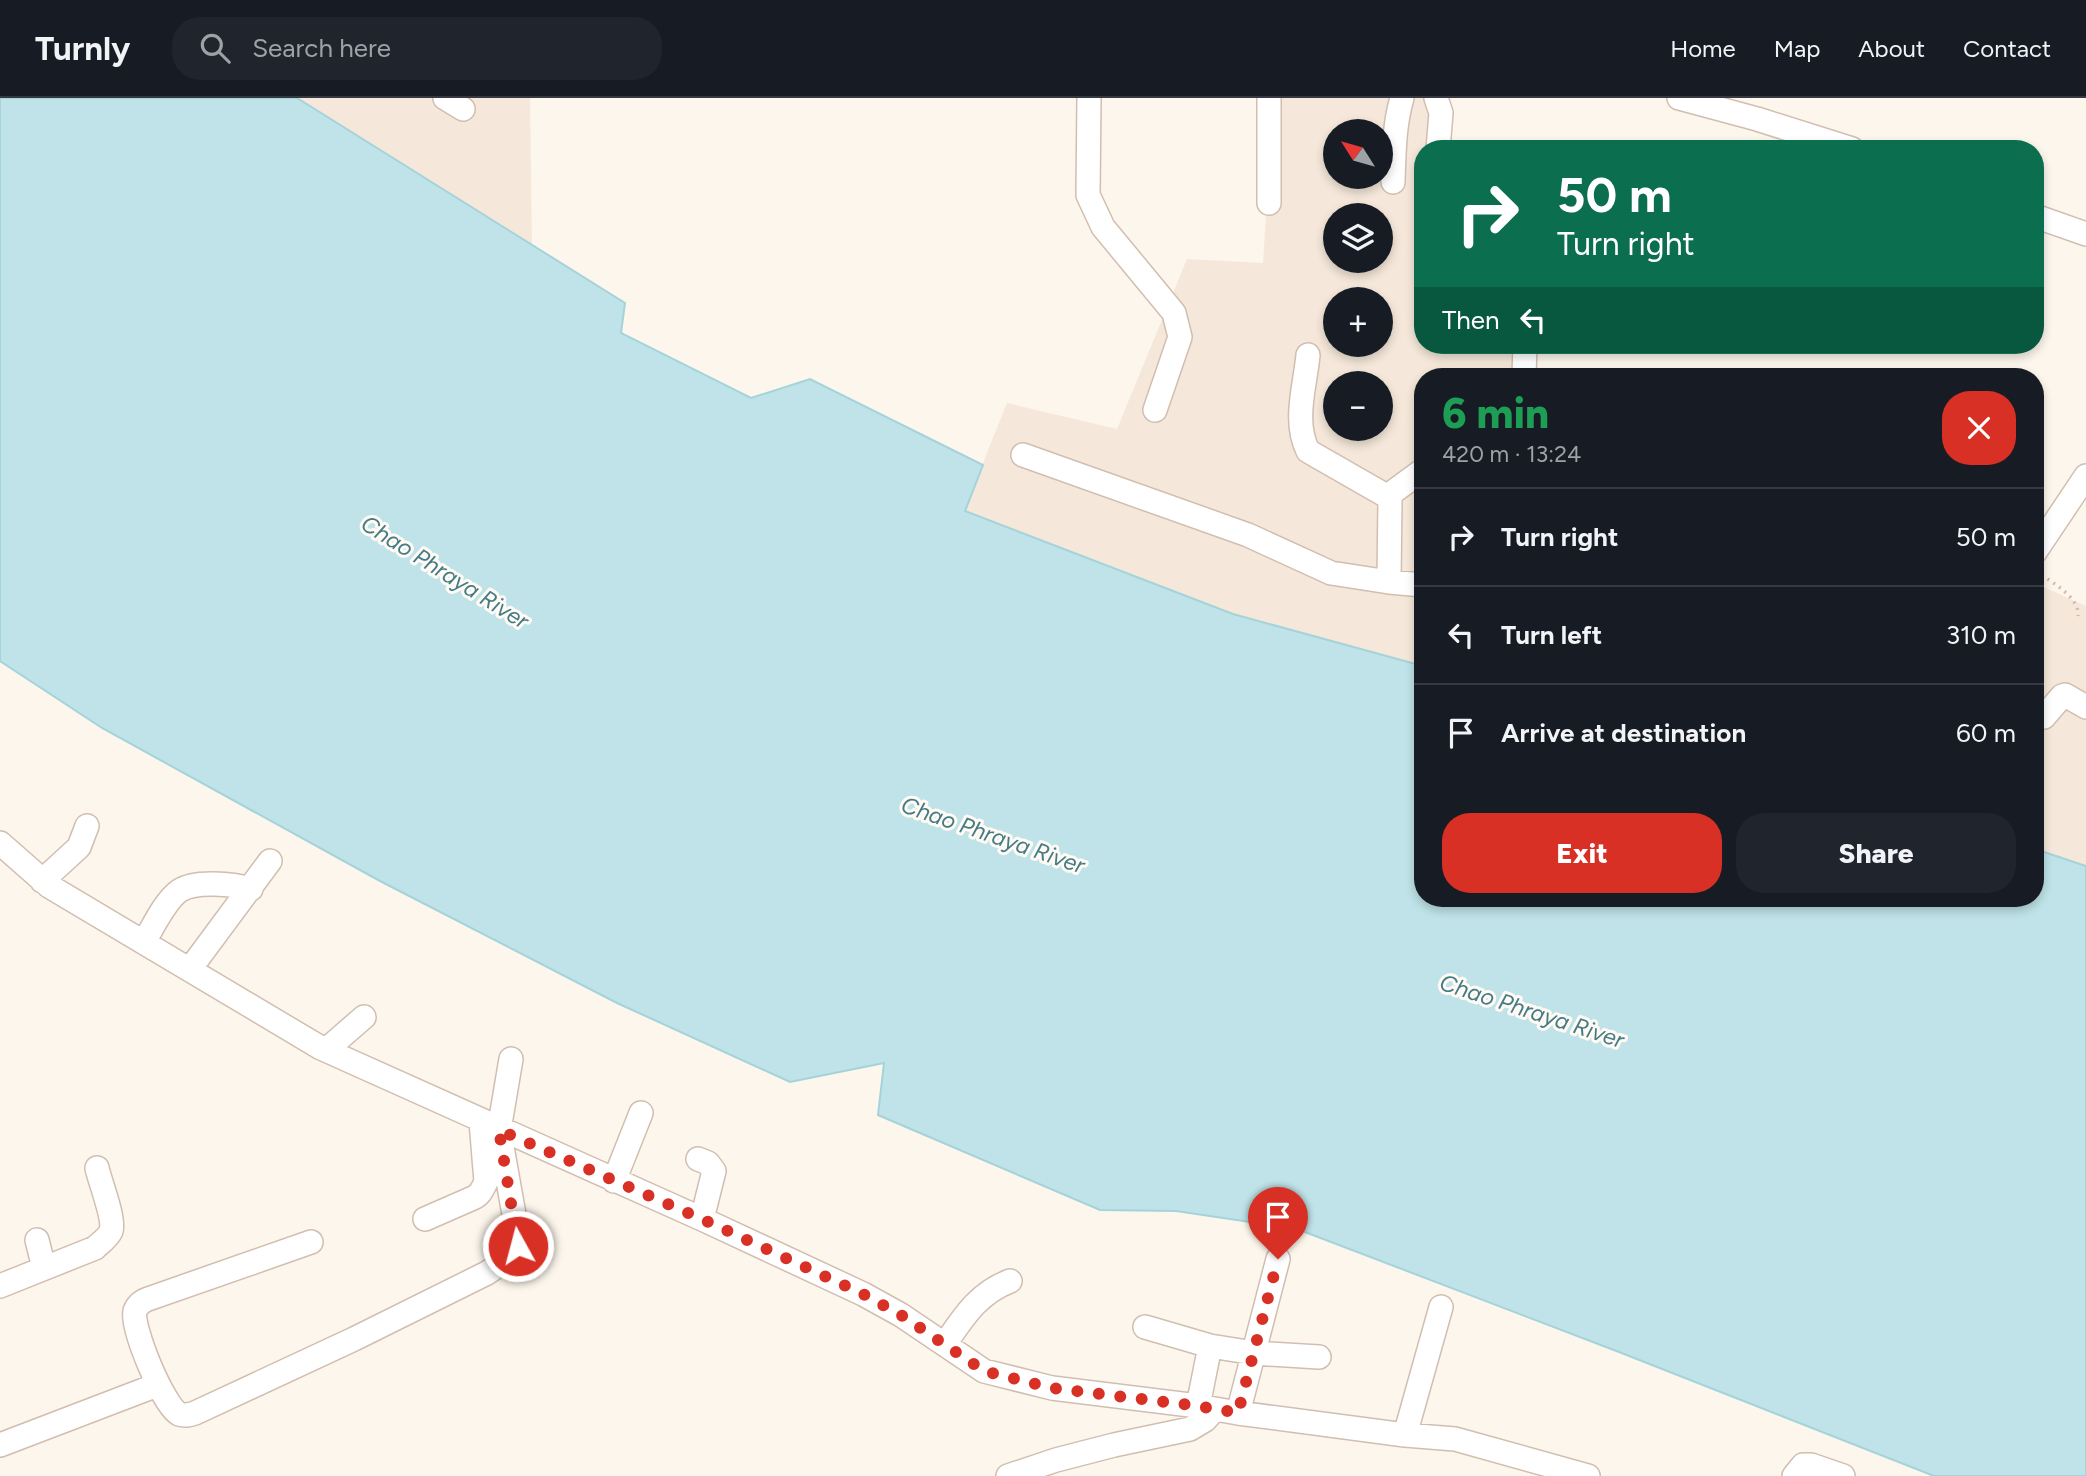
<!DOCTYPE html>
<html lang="en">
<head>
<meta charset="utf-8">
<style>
  body { margin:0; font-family:Figtree,sans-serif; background:#20242c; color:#f1f3f6; height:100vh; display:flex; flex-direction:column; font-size:26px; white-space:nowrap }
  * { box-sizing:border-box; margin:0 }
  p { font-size:23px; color:#9ea1a6 }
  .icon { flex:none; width:38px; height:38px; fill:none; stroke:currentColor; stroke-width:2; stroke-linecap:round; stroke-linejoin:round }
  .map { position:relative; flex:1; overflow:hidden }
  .panel { position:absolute; left:1414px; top:270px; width:630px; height:539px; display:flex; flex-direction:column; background:#171b24; border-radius:28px; box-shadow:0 4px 10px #0003 }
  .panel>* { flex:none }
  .hud { position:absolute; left:1414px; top:42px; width:630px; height:214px; border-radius:28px; box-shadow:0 4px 10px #0003; background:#0b6e4f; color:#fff; overflow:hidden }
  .needle { width:46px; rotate:307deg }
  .buttons { position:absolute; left:1323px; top:21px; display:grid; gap:14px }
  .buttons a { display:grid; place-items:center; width:70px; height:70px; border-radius:50%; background:#171b24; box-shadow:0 4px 10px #0003; font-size:35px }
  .pin { position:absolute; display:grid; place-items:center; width:60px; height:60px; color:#fff; margin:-72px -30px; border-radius:50% 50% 50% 0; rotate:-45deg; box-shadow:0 0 7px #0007 }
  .pin .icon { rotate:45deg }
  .me { position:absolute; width:77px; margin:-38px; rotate:353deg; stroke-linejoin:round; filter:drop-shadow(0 0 5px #0008) }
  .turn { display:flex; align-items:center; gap:24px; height:147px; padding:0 28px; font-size:32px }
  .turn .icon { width:91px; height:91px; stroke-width:2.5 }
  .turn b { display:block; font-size:49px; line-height:60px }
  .then { display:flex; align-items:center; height:66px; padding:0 28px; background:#0003; gap:14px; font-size:26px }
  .round { display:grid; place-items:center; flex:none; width:74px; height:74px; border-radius:28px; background:#20242c }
  .headline { display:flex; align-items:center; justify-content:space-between; height:119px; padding:0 28px }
  h1 { font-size:42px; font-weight:800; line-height:52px; color:#1e9e55 }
  .cta { display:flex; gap:14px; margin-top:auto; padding:14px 28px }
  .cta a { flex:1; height:80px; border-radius:28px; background:#d93025; color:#fff; font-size:28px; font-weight:800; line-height:80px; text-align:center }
  .cta a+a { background:#20242c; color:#f1f3f6 }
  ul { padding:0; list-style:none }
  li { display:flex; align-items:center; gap:21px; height:98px; padding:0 28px; border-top:2px solid #363941 }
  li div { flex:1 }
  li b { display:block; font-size:26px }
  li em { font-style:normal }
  header { display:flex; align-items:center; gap:42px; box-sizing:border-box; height:98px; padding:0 35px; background:#171b24; border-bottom:2px solid #363941 }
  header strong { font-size:33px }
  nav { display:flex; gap:38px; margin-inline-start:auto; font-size:24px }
  .search { width:490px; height:63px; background:#20242c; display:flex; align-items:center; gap:18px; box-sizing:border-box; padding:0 24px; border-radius:28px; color:#9ea1a6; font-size:26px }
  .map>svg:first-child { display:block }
  .residential { fill:#f5e8da; fill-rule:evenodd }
  .water { fill:#bfe3e8; stroke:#a5d3da; stroke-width:2 }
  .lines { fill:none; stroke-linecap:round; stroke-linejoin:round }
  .minor-casing { stroke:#d1beb0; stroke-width:26 }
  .path { stroke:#d9b8a5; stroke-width:3.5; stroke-dasharray:2 5; stroke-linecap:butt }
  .minor { stroke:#fff; stroke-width:23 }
  .route { stroke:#d93025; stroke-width:12; stroke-dasharray:0 21.6 }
  .labels { text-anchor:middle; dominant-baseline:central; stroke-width:6; stroke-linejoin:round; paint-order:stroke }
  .water-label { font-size:23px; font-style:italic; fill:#437c86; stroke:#fffaf3 }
</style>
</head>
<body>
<header>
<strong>Turnly</strong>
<div class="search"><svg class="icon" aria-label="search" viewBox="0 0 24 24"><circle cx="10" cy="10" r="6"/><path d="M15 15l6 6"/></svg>Search here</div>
<nav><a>Home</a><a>Map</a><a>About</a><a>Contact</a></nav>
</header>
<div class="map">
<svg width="2086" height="1378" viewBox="0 0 2086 1378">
  <rect width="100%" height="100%" fill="#fdf6ec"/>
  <path class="residential" d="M297 0H530L532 147 299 1Z
    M1271 0H1441V51H1423V247H1527L1521 278H1423V568L1233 516 964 412 1007 305 1117 331 1187 161 1263 165 1272 18ZM1335 33H1381V79H1335ZM1335 117H1381V163H1335ZM1335 201H1381V247H1335ZM1335 285H1381V331H1335Z
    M2035 485 2086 508V768L2035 751Z"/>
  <path class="water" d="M0 0H297L625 205 621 235 751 300 810 281 983 367 965 413 1233 516 1423 568V800H2035V751L2086 768V1378H1934L1619 1254 1297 1131 1176 1113 1100 1112 878 1017 884 965 790 984 617 905 380 783 102 630 0 563Z"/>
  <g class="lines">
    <defs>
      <path id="minor" d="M445 0 463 11
        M1089 0 1088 97 1103 129 1174 215 1180 239 1155 312
        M1269 0V105
        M1436 0 1441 15 1438 51
        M1679 0 1757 21 1852 51
        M1393 84C1394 56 1394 27 1402 0
        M2035 118 2086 136
        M1308 257C1305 289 1293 323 1308 353L1390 400
        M1524 278 1525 247
        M1023 357 1248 437 1331 475 1389 484 1423 487
        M2035 454 2086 378
        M1389 484 1390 400 1393 394 1423 372
        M2035 618 2044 619 2062 598 2065 597 2086 609
        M0 745 49 788 321 950 702 1121 863 1196 901 1217 984 1273 1052 1290 1198 1308 1238 1315 1405 1337 1455 1341 1588 1378
        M42 783 79 749 87 728
        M144 844C153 829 165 803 179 793 195 782 233 786 251 791
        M190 871 270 763
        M326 952 364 919
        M698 1061 708 1065 714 1073 702 1121
        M614 1083 641 1015
        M425 1121 473 1100C480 1097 482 1092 486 1084L481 1023
        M37 1142 44 1170
        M311 1144 151 1200C144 1202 138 1205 135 1213 131 1229 163 1307 179 1316 185 1318 189 1317 195 1315L354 1241 487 1175 515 1156 518 1148V1139L499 1032 511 961
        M0 1188 95 1150C100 1145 108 1140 111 1133 115 1121 100 1084 97 1070
        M1145 1229 1210 1248 1198 1308
        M945 1246C963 1220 978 1195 1010 1183
        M1210 1248 1254 1255 1319 1259
        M1238 1315 1278 1161
        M1405 1337 1441 1209
        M0 1347 157 1287
        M1008 1378 1056 1362 1114 1347 1190 1331 1205 1322 1215 1311
        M1794 1378 1803 1367H1811L1843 1378"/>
    </defs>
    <use href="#minor" class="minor-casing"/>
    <path class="path" d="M2036 473C2051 484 2080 499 2078 518"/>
    <use href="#minor" class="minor"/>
  </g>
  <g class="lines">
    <path class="route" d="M518 1148 499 1032 702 1121 863 1196 901 1217 984 1273 1052 1290 1198 1308 1238 1315 1278 1161"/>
  </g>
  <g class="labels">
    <g class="water-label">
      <text transform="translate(445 474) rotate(32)">Chao Phraya River</text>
      <text transform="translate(993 737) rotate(19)">Chao Phraya River</text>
      <text transform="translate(1532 913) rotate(18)">Chao Phraya River</text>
    </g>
  </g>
</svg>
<div class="buttons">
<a><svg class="needle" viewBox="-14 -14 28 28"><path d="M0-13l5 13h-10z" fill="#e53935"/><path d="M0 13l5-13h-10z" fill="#9ea1a6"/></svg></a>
<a><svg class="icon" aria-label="layers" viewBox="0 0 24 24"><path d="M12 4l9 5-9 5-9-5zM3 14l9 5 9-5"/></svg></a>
<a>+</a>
<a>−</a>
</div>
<div class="pin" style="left:1278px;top:1161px;background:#d93025"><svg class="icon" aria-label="arrive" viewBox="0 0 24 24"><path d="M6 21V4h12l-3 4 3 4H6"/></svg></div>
<svg class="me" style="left:518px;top:1148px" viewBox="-20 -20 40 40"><circle r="17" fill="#d93025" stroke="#fff" stroke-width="3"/><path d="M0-11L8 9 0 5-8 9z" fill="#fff"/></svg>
<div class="hud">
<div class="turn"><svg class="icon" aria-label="right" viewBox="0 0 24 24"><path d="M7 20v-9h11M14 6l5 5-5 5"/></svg><div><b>50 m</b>Turn right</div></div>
<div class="then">Then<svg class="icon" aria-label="left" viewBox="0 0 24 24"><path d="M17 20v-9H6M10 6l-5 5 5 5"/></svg></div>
</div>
<section class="panel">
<div class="headline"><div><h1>6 min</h1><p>420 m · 13:24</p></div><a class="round" style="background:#d93025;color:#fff"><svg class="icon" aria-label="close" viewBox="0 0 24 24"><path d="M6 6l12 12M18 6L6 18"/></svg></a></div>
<ul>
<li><svg class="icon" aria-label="right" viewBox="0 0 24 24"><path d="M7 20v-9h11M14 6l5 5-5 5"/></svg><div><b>Turn right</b></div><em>50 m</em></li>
<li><svg class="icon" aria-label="left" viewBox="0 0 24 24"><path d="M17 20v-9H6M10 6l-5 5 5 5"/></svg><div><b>Turn left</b></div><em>310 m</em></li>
<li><svg class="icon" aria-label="arrive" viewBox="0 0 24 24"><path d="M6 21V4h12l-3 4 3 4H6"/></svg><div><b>Arrive at destination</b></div><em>60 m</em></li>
</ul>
<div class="cta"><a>Exit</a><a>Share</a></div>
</section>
</div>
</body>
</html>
